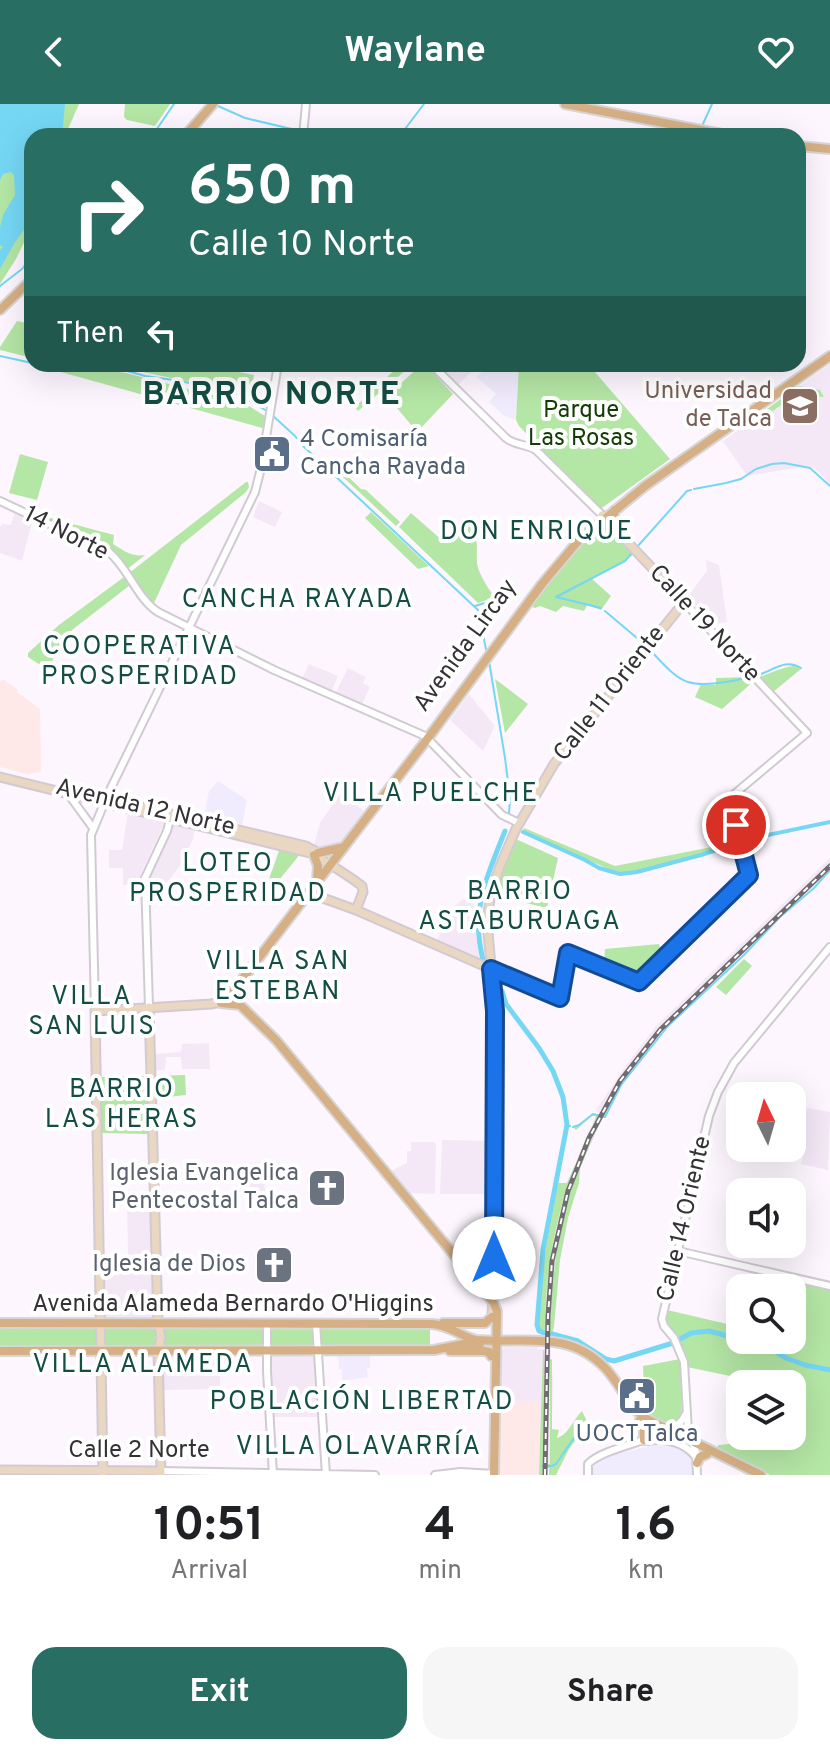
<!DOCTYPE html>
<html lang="en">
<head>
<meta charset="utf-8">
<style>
  body { margin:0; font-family:Overpass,sans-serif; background:#f6f6f6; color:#202124; height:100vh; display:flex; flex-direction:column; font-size:30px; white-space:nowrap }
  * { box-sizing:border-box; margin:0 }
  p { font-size:26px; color:#757577 }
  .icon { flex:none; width:44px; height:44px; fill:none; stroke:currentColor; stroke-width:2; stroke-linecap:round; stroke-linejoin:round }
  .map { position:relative; height:1371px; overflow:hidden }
  .drawer { display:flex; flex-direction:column; background:#fff; flex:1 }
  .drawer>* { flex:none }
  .top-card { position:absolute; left:24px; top:24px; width:782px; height:244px; border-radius:24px; box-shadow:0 8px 32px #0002; background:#296e62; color:#fff; overflow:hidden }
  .needle { width:52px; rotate:355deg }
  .buttons { position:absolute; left:726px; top:978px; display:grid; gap:16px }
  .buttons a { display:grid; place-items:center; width:80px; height:80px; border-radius:16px; background:#fff; box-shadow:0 8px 32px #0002; font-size:40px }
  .pin { position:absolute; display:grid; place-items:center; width:68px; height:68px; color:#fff; margin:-34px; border:4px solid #fff; border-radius:50%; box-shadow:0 2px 8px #0007 }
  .me { position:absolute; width:88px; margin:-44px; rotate:0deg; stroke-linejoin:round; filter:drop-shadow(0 0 6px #0008) }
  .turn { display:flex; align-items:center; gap:28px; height:168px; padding:0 32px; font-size:36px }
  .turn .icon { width:104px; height:104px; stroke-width:2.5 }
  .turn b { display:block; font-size:56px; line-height:68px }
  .then { display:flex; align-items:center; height:76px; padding:0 32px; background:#0003; gap:16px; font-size:30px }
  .eta { display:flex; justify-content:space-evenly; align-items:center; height:136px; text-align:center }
  .eta b { font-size:48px; font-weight:700; line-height:56px }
  .primary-button { display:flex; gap:16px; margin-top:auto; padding:16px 32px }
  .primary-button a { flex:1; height:92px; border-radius:24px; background:#296e62; color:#fff; font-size:32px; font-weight:700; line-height:92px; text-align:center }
  .primary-button a+a { background:#f6f6f6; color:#202124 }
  header { display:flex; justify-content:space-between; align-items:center; height:104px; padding:0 32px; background:#296e62; color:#fff; font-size:36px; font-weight:700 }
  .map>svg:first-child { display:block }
  .built { fill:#f4e8f7 }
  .industrial { fill:#ffe9e8 }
  .medical { fill:#f0ecfd }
  .green { fill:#b4e6a5; fill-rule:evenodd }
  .water { fill:#75d7f4 }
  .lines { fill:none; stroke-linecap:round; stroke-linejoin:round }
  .stream { stroke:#75d7f4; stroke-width:2 }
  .canal { stroke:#75d7f4; stroke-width:4 }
  .river { stroke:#75d7f4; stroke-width:5 }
  .tertiary-casing { stroke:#d1cad2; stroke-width:10 }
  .secondary-casing { stroke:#d1cad2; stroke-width:11 }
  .primary-casing { stroke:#d7d6d7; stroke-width:12 }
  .tertiary { stroke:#fff; stroke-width:6 }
  .secondary { stroke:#ead7c2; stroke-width:7 }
  .primary { stroke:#d6af84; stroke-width:8 }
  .rail-casing { stroke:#706c70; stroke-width:5 }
  .rail { stroke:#fff; stroke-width:2; stroke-dasharray:6; stroke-linecap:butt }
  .route-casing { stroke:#114b97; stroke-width:20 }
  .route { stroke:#1a73e8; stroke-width:14 }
  .labels { text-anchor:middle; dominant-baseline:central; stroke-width:8; stroke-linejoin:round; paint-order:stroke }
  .education-label { font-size:24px; fill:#785e54; stroke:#fff; text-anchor:end }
  .park-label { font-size:24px; fill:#133c04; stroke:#fff }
  .service-label { font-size:24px; fill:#4e5e75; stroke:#fff; text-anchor:start }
  .street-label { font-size:24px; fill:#353235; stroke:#fff }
  .worship-label { font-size:24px; fill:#5b616d; stroke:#fff; text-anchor:end }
  .neighbourhood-label { font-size:26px; letter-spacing:2px; fill:#144d43; stroke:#fff }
  .district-label { font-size:32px; font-weight:bold; letter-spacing:2px; fill:#144d43; stroke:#fff }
</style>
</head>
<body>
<header><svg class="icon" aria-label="back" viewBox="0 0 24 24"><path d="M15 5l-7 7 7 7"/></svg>Waylane<svg class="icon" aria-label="heart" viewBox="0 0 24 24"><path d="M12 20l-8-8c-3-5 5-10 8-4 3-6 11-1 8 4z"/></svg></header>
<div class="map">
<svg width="830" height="1371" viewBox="0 0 830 1371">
  <rect width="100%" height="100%" fill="#fdf6fe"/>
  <path class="built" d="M436 260H479L458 281Z
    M830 260V381L822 371 814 364 807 362 747 372 723 337Z
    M259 397 282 408 275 423 253 413Z
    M15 407 33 415 22 457 0 449V423L2 420 11 421Z
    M706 456 719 461 727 518 708 521 685 496 707 467Z
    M309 560 338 572 332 586 302 574Z
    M348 564 366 573 363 579 370 583 362 600 336 588Z
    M469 590 495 622 483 647 450 616Z
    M341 689 365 708 342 739 317 745 314 741 320 719Z
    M128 707 163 717 164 720 141 769 139 780 123 781V764H109V746H122Z
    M172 718 195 725 193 735 183 757 171 774 163 781H148L149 772Z
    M830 754V764L674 915 654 936 622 977 603 1011 600 1010 596 1006 627 960 656 922Z
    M463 795 475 801 476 832 480 858 436 839 450 807Z
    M209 939 210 965H182L181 953H166L165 966H157L154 964V950L181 948 182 940Z
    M807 1004 830 1008 828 1066 801 1060 803 1051 796 1049Z
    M599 1012 602 1015 580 1064 566 1104 550 1233H546V1228L542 1227 544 1187 562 1079H567L593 1019 596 1013Z
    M442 1036 490 1037 491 1090H440Z
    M411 1038H434L436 1040 435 1090 407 1089 389 1068 407 1059V1047H411Z
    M264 1058 265 1090H243V1088L237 1089 236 1073 239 1072V1064H245V1059Z
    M149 1096 153 1149 128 1151 127 1097Z
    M151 1158 154 1213 152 1215 104 1214 103 1159Z
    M545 1242H550L553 1277 551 1361 542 1360 539 1357 540 1298H499V1248L505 1243H538V1245H543V1252H544Z
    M268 1248 316 1251 319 1313H273Z
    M220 1249V1285L163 1286 162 1250Z"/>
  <path class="industrial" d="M3 575 18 586 17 588 40 605 41 668 32 669 30 671 0 663V578Z
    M540 1297 539 1371H502L499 1368V1298Z"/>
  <path class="medical" d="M490 260H519L516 316 504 312 489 298 496 290 477 273Z
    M218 677 247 696 242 721 205 713 204 712 209 687Z
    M370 1251V1264H367L368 1273 342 1277V1265H339L338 1252Z
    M653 1341 673 1343 690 1351 692 1354V1371H592L593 1360 600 1354Z"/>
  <path class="green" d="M0 0H79L65 32H32V122L16 155 0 180Z
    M125 0H170L155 22 127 16 124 13Z
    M17 217 32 220V254L0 246V243Z
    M105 260H184L213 263 254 271 251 286 268 296 267 303 238 288Z
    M401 260H413L358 307 355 303 357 301Z
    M422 260H425L453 290 402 344 398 346 394 341 412 322 387 292Z
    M519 260H588L670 355 599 406 519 322 516 316Z
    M93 265 126 269 208 290 219 291 241 297 265 312 264 323 262 324 61 268Z
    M799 282 820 286 824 293C812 291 805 302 787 297L760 316 743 322Z
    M20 350 48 358 37 396 9 389Z
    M335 360 361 385 366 386 400 418 396 422 332 363Z
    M246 378H248L249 383 246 388 181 441 154 499 151 500 134 478 72 526 57 547 48 566 28 553V549L59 521 124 473Z
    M371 408 429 462 418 465 365 414Z
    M411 409 443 437 463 415C467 420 472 424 475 431 479 441 475 453 478 464 480 471 490 488 495 493L478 499 399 423Z
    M39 411 114 431 113 440C124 447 132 453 145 451L125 467 112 449 38 413Z
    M607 425 614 429 634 450 619 461 591 474 611 492 601 506 587 501 584 507 563 502 556 508 540 502 535 504 530 502C547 481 580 428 607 425Z
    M641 535 652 548 622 586 608 576Z
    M794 562 801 565 773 588 758 573C771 570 781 563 794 562Z
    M750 573 753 578 722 605 695 593 701 580 716 581V574Z
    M495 575 528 600 505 629Z
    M524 724 615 762 712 743 726 736 737 734 738 740 628 770 611 766 523 728Z
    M518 736 558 754 547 804 496 792 503 767 516 737Z
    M280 744 301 749 266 792 264 789Z
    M659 840 663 852 642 870 637 872 604 860 605 845Z
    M744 855 752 862 726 891 716 883Z
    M185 971 186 991 168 993 167 989 156 990 155 972Z
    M145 972 149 975 150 1028 146 1030 102 1029 99 1026V975L102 973Z
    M593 1011 576 1026 574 1024 592 1011 599 1012C590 1022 585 1038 579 1051 556 1108 545 1166 545 1228L540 1226 538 1220 544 1154 558 1079H567L596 1013Z
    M602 1013 580 1064 579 1079 568 1114 560 1156 554 1223 551 1233H549C552 1190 554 1147 565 1105 574 1073 588 1043 602 1013Z
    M803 1178 830 1185V1371H770L718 1344V1341L729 1340 735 1273 687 1263 675 1229 667 1219V1206L740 1223V1236H792ZM740 1280H792V1332H740Z
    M0 1221 155 1222V1243L0 1245Z
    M319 1221 430 1222V1242L429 1244 320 1245Z
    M161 1222H314L315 1244H162Z
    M543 1246H544V1360H550V1255L552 1256V1325L559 1326 557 1334C568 1331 573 1316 582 1307L588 1319 569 1345 556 1371H549V1364H544L543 1371H539Z
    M680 1255 682 1314 670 1323 645 1309 643 1262Z"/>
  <path class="water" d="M0 0H65L62 32H32V115L15 138 0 165V146L3 143 0 141V123L3 111 15 91 14 71 11 68 3 70 0 76Z"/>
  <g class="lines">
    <path class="stream" d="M218 2 245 14 300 27
      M702 22 712 0
      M306 28 318 25 402 26 405 25 424 0
      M152 32 174 0
      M0 182 22 165 32 152
      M0 252 32 259
      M41 260 64 265 91 263 124 266 145 272 180 277 238 290 267 307
      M272 311 295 332 301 340 478 506 487 550
      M694 385 726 379 741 375 756 365 772 360 784 359 810 364 830 382
      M637 443 687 387 691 386
      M556 493 625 457 632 449
      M556 493 601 504
      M475 502 501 494
      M605 507 644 540
      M649 545C660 556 673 573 688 578 704 583 734 577 750 573
      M489 557 505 654 510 693 509 710
      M758 571C773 567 785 554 801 564
      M567 1021 570 1022
      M573 1023 579 1021 593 1010 605 1013 621 981 668 922 744 851 780 813 814 784 830 766
      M542 1362H552L556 1360 585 1318"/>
    <path class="canal" d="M523 728 585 756 599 764 620 770 637 768 701 751 754 734 830 718"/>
    <path class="river" d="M505 727C492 760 475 796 479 832 480 847 485 862 487 877L502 887 506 900 539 944 553 967 563 993 567 1021 543 1146 537 1221 539 1227 544 1229
      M552 1230 578 1237 606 1255 614 1257 673 1239 691 1229 709 1227 724 1231 740 1241 773 1246 786 1254 805 1261 830 1266"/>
    <defs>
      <path id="tertiary" d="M303 32 306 0
        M431 260 506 334C514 341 526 340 536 346L602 411
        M0 397 109 448C129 465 136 493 158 508L274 566 425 632 502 711 519 719
        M69 691 93 724
        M491 865 560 894 568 849 639 878 749 771 736 720 737 713 746 703 732 692 807 629 684 498
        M149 903 145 774 167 727 171 712
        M95 907 91 731 108 690 255 388 261 364 278 260
        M678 1147 830 1182
        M316 1219 326 1371
        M267 1220V1267L273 1371
        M648 1337C665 1334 684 1338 695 1352
        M161 1367 375 1371
        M435 1371 460 1368 495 1370
        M588 1371V1360C607 1340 677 1335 685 1311
        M697 1371 696 1348 688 1328 684 1258 674 1234 664 1222 662 1215 709 1012 718 988 734 959 830 843"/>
      <path id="secondary" d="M0 673 310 749C328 759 345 769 362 782L363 788 356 806
        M82 689 306 742 317 748
        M309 789 356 806 491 865
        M149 903 158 1219 161 1233 158 1247 161 1371
        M492 1209 494 1185 495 907 487 817 491 788 500 762 516 725 554 660 684 498 602 411
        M0 1366 161 1367
        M103 1371 95 907 211 900 226 897 236 886"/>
      <path id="primary" d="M565 0 732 32
        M185 32 213 0
        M798 42 830 45
        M0 206 32 175
        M596 422H606L615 424 613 415 615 406
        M318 749 344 743
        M314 751 318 762 317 777
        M221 899 240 901
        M0 1219 432 1220C449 1221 460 1232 476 1236 524 1240 569 1225 606 1265 621 1281 627 1301 645 1314L761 1371
        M443 1219H485L492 1213
        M0 1247 434 1246 464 1240H480
        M450 1247H484L489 1248 491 1252
        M640 1316 644 1324V1336
        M697 1359 700 1353 707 1350
        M494 1371 497 1207 493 1198 276 936 235 896 234 886 428 634 542 480 579 436 645 382 830 252"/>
    </defs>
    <use href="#tertiary" class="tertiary-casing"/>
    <use href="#secondary" class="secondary-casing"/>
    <use href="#primary" class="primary-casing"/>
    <use href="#tertiary" class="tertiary"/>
    <use href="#secondary" class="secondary"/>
    <use href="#primary" class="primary"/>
    <defs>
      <path id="rail" d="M545 1371 548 1212 552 1157 568 1087 589 1034 620 977 660 926 830 762"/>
    </defs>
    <use href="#rail" class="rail-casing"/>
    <use href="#rail" class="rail"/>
  </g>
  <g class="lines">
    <defs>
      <path id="route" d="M494 1154 495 907 491 865 560 894 568 849 639 878 749 771 736 721"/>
    </defs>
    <use href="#route" class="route-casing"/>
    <use href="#route" class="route"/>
  </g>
  <defs>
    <symbol id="university-square" viewBox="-11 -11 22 22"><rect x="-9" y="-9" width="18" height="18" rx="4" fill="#8d6e63" stroke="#fff"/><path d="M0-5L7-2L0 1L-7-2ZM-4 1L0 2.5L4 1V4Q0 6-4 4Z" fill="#fff"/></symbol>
    <symbol id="civic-square" viewBox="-11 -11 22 22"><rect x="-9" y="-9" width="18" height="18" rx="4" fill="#5c6f8a" stroke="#fff"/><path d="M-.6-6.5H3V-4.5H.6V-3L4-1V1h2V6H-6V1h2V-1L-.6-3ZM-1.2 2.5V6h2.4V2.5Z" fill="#fff"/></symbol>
    <symbol id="church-square" viewBox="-11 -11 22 22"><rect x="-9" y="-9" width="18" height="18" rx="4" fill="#6b7280" stroke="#fff"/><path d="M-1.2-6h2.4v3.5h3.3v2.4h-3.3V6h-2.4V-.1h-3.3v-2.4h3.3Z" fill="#fff"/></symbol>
  </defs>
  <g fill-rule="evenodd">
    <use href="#university-square" x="778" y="280" width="44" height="44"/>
    <use href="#civic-square" x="250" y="328" width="44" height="44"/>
    <use href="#church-square" x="305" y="1062" width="44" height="44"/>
    <use href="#church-square" x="252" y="1139" width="44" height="44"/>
    <use href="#civic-square" x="615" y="1270" width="44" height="44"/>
  </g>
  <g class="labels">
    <g class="education-label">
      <text x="772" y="288">Universidad<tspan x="772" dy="28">de Talca</tspan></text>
    </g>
    <g class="park-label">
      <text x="581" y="307">Parque<tspan x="581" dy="28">Las Rosas</tspan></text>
    </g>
    <g class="service-label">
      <text x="300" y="336">4 Comisaría<tspan x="300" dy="28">Cancha Rayada</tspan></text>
      <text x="637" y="1331" text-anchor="middle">UOCT Talca</text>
    </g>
    <g class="street-label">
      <text transform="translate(66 430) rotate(27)">14 Norte</text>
      <text transform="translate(704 520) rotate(47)">Calle 19 Norte</text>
      <text transform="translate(466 542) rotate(-54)">Avenida Lircay</text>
      <text transform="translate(610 590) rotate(-52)">Calle 11 Oriente</text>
      <text transform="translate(145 704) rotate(13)">Avenida 12 Norte</text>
      <text transform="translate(685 1115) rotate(-77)">Calle 14 Oriente</text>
      <text x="233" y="1201">Avenida Alameda Bernardo O'Higgins</text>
      <text x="139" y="1347">Calle 2 Norte</text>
    </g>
    <g class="worship-label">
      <text x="299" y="1070">Iglesia Evangelica<tspan x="299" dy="28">Pentecostal Talca</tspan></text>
      <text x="246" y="1161">Iglesia de Dios</text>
    </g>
    <g class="neighbourhood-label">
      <text x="537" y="428">DON ENRIQUE</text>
      <text x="298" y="496">CANCHA RAYADA</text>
      <text x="140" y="543">COOPERATIVA<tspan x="140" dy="30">PROSPERIDAD</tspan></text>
      <text x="431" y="690">VILLA PUELCHE</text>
      <text x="228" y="760">LOTEO<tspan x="228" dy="30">PROSPERIDAD</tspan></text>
      <text x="520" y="788">BARRIO<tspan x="520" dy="30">ASTABURUAGA</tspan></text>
      <text x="278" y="858">VILLA SAN<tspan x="278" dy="30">ESTEBAN</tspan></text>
      <text x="92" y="893">VILLA<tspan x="92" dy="30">SAN LUIS</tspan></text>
      <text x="122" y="986">BARRIO<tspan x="122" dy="30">LAS HERAS</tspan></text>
      <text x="143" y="1261">VILLA ALAMEDA</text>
      <text x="362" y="1298">POBLACIÓN LIBERTAD</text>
      <text x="359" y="1343">VILLA OLAVARRÍA</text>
    </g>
    <g class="district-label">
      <text x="272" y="292">BARRIO NORTE</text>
    </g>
  </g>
</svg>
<div class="buttons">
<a><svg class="needle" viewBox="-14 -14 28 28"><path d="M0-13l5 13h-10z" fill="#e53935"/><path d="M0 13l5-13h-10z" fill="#757577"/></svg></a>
<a><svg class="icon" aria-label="sound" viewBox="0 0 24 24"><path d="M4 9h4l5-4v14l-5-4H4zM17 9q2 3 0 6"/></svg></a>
<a><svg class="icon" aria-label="search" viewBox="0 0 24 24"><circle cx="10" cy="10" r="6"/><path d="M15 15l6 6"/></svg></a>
<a><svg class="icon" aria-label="layers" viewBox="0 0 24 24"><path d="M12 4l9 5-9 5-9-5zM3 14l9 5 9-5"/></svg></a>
</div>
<div class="pin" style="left:736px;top:721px;background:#d93025"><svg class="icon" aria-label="arrive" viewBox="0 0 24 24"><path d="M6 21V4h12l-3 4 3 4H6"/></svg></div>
<svg class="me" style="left:494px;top:1154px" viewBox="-20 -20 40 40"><circle r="19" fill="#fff"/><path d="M0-13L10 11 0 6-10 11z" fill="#1a73e8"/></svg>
<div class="top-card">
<div class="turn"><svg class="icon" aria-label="right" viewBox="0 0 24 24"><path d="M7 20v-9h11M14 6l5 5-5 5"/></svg><div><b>650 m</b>Calle 10 Norte</div></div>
<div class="then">Then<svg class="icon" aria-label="left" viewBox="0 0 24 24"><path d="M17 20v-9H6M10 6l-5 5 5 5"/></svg></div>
</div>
</div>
<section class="drawer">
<div class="eta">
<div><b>10:51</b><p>Arrival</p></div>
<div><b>4</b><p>min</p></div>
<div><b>1.6</b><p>km</p></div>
</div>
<div class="primary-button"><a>Exit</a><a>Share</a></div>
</section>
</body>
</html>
